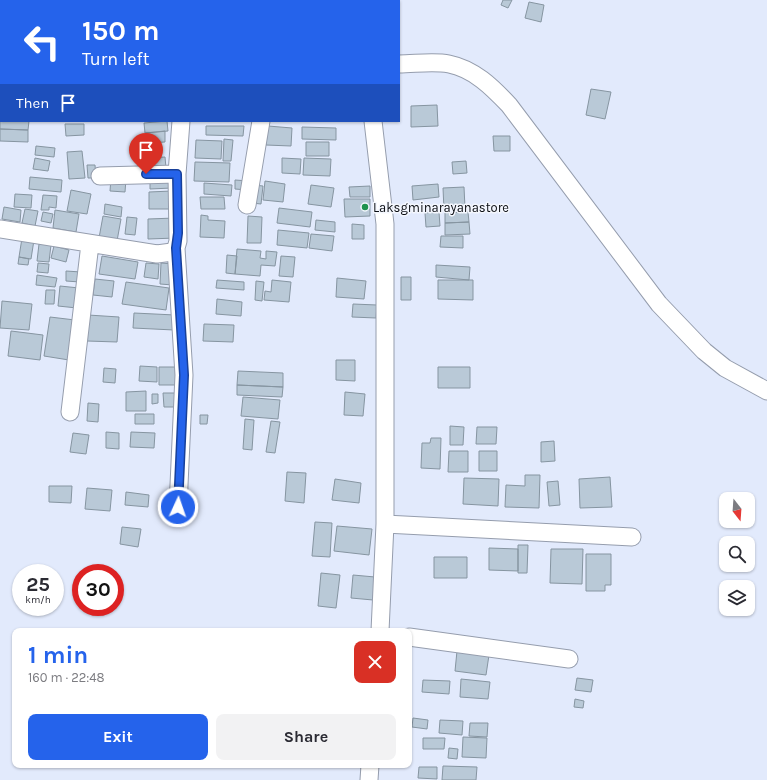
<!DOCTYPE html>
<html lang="en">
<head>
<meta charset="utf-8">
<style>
  body { margin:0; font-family:Karla,sans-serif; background:#f2f2f3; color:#2b2b33; height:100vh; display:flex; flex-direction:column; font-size:15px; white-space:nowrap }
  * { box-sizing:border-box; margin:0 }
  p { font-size:13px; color:#7c7c81 }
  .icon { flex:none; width:22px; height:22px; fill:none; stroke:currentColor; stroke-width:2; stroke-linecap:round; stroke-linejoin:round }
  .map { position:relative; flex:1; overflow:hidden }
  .sheet { position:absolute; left:12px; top:628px; width:400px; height:140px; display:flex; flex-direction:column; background:#fff; border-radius:8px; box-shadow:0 1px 3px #0004 }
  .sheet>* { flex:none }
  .top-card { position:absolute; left:0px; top:0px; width:400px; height:122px; box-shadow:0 1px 3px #0004; background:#2563eb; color:#fff; overflow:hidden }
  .needle { width:26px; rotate:163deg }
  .controls { position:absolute; left:719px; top:492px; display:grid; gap:8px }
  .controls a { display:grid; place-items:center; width:36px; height:36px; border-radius:8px; background:#fff; box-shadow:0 1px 3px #0004; font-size:20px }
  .speed { position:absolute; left:12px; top:564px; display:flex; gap:8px; font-size:20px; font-weight:700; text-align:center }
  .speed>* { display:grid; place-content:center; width:52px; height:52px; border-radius:50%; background:#fff; box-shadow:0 1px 3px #0004; line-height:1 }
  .speed small { font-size:10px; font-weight:400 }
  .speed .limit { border:6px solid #d22; background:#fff; color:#111 }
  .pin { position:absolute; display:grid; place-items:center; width:34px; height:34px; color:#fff; margin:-41px -17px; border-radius:50% 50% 50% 0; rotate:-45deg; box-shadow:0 0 4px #0007 }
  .pin .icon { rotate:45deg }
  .me { position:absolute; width:44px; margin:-22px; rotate:3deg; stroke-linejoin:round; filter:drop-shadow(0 0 3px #0008) }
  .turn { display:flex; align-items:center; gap:14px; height:84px; padding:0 16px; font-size:18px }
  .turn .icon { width:52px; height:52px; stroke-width:2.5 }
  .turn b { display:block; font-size:28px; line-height:34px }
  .then { display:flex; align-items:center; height:38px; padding:0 16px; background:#0003; gap:8px; font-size:15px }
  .round { display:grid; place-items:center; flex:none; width:42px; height:42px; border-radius:8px; background:#f2f2f3 }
  .summary { display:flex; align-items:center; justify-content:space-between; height:68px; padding:0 16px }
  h1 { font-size:24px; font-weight:700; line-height:30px; color:#2563eb }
  .button { display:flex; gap:8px; margin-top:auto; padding:8px 16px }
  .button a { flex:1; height:46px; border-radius:8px; background:#2563eb; color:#fff; font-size:16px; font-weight:700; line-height:46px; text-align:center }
  .button a+a { background:#f2f2f3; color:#2b2b33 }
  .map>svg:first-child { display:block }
  .building { fill:#b9c9d7; stroke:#8695a1 }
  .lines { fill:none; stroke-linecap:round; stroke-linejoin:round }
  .minor-casing { stroke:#959dad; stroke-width:19 }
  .minor { stroke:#fff; stroke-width:17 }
  .route-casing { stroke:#184099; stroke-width:10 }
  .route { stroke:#2563eb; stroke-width:7 }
  .poi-dot { fill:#1f934d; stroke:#f4f7fe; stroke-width:1.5 }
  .labels { text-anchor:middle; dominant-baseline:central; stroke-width:3; stroke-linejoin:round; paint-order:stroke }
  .poi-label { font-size:13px; fill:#090c11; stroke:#f4f7fe; text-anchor:start }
</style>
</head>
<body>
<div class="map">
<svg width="767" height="780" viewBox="0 0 767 780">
  <rect width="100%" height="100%" fill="#e2eafc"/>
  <path class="building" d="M503 0H512L508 8 501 5Z
    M529 2 544 5 541 22 525 18Z
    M591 89 611 92 605 119 586 115Z
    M437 105 438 126 411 127V106Z
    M0 114 1 121H29L28 130 0 129Z
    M167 121 168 131 145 133 144 123Z
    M65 124H84V135L66 136Z
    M206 126H244L243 136 206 135Z
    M268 126 292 128 291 146 266 145Z
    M302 127 336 128V140L302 139Z
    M0 129 28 130V142L0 141Z
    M165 131V142L147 143 146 133Z
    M493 136H510V151H494Z
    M224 139 233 140 231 161H223Z
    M196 140 222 141 221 159 195 158Z
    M306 142H329V156H306Z
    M36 146 55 148 54 157 35 155Z
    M82 151 85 178 69 179 67 152Z
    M165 157 166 168 149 169 148 158Z
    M35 158 50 161 48 171 33 169Z
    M282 158 301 159 300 174 282 173Z
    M304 158 331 159 330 176 303 175Z
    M138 160H145L146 169H138Z
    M466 161 467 173 453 174 452 162Z
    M195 162 230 163 229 182 194 181Z
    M87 165H95L96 178H88Z
    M30 177 62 180 61 192 29 189Z
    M171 177 172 188 150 189V178Z
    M111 178 126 179 125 192 110 191Z
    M235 180 249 181 248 190 235 189Z
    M265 181 285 184 283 202 263 200Z
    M204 183 232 185 231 196 204 194Z
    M438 184 439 197 413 200 412 186Z
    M254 185 263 186 261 204 252 203Z
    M311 185 334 188 331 207 308 204Z
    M370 186V197H350L349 187Z
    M464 187 465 208 444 210 443 188Z
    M71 190 91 194 87 214 67 211Z
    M172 191V209H149V192Z
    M15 194 32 195 31 208 14 207Z
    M43 195 57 196 56 208 49 207V210H41Z
    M200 197H224L225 209H201Z
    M344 199H370V216L345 217Z
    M105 204 122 207 121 217 104 214Z
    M4 207 21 210 20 222 2 219Z
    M279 208 312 212 310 227 277 223Z
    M25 209 38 211 35 226 22 223Z
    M55 210 79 214 76 232 53 228Z
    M43 212 53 214 51 223 41 221Z
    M439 212 440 226 426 227 425 213Z
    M468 212 469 222 445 223V213Z
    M201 215 208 216V220L225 221 224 238 200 237Z
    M103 216 121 219 117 241 99 238Z
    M248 216 262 217 261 243H247Z
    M127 217 137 218 135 235 125 234Z
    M175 218 176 238 148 239V219Z
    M316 220 335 222V232L315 230Z
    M469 222 470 234 445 235V223Z
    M352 224 364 225V239H352Z
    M278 230 309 233 307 248 277 245Z
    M311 234 334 236 332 251 309 248Z
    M441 236H463V248L440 247Z
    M22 238 34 240 31 259 19 257Z
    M39 244 51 245 49 262 37 261Z
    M54 246 69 250 66 262 51 258Z
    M237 249 261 251 260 258 266 259V251L277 252 275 266 261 265 260 276 235 274Z
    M227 255 237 256 235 274 226 273Z
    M102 256 138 262 135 279 99 274Z
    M281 256 295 257 293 277 279 276Z
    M19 257 29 259 28 265 18 264Z
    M38 263 49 264 48 273 37 272Z
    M146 263 159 264 158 279 144 277Z
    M161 263 174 264 173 285 160 284Z
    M436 265 470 267 469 280 436 277Z
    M66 271 81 272 80 282 66 281Z
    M37 275 57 278 55 287 36 285Z
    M401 277H411V300H401Z
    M337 278 366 281 364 299 336 297Z
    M95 279 114 281 112 297 93 295Z
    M217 280 244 282V290L216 288Z
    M272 280 291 282 289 302 264 300 265 291 271 292Z
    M438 280H473V300L438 299Z
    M256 281 264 282 262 301 255 300Z
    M126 282 169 288 166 310 122 304Z
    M60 286 79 288 77 308 58 306Z
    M46 290H55L54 304H45Z
    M217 299 242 302 241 316 216 314Z
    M2 301 32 304 29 330 0 328Z
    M353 304 377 305 376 318 352 317Z
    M134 313 175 315 174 330 133 328Z
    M88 315 119 317 117 342 87 341Z
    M50 317 75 320 69 360 44 356Z
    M204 324 234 325 233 342 203 341Z
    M11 331 43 335 40 360 8 356Z
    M336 360H355V381L336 380Z
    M140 366 157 367V382L139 381Z
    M159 367H177V385H159Z
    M438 367H470V388H438Z
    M104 368 116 369 115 383 103 382Z
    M238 371 283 373V387L237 385Z
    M237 385 283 387 282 397 237 395Z
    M146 391V411H126V392Z
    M345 392 365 394 363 416 344 415Z
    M163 393H179V407H164Z
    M152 394H158V403L152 404Z
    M243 397 280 400 278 419 241 416Z
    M88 403 99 404 98 422 87 421Z
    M135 414H154V424H135Z
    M200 415H208L207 424H200Z
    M245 419 254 420 252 450 243 449Z
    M271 421 280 422 275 453 266 452Z
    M450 426 464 427 463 445H450Z
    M477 427H497L496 444H476Z
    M106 432 119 433V449L106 448Z
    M131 432 155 433 154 448 130 447Z
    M73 433 89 435 86 454 70 452Z
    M431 438H441L440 469 421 468 422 443H430Z
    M554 441 555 461 541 462V442Z
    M449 451H468V472H448Z
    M479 451H497V471H479Z
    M287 472 306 473 304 503 285 501Z
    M525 475H540L539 508 505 507 506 485 525 486Z
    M610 477 612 507 580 508 579 479Z
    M464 478 499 479 498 506 463 504Z
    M335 479 361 483 359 503 332 500Z
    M558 481 560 505 549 506 547 482Z
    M49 486H72L71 503 49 502Z
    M87 488 112 490 110 511 85 509Z
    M126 492 149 495 148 507 125 505Z
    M315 522 332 523 330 557 312 556Z
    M337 526 372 529 369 555 334 551Z
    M122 527 141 529 138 547 120 544Z
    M518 545H528L527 573H518Z
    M489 548 518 549V571L489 570Z
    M551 549H583L582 584 550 583Z
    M586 554H611V585H605V591H586Z
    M434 557H467V578H434Z
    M321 573 340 575 336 608 318 606Z
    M353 575 375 577 373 600 351 598Z
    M457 651 489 655 486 675 455 671Z
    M577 678 593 680 591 692 575 690Z
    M461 679 490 682 488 699 460 697Z
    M423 680 450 681 449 694 422 692Z
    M575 699 584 701 583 708 574 707Z
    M413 718 428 720 427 729 412 727Z
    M440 720 463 721 462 735 439 733Z
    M470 723H488L487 737 469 736Z
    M463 737 487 738 486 758 462 757Z
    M423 738H445L444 749H423Z
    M449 748 458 749 457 759 448 758Z
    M443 766 477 767 476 780H442Z
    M419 767H437V779L418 778Z"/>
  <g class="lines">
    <defs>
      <path id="minor" d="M102 1V0
        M171 1V0
        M374 1V0
        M399 64C415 64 433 61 449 64 474 69 492 87 509 105L659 304 704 351 725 368 767 391
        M0 76H1
        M373 121 385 224V524L380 631
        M100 176 177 174
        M247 205 261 121
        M0 229 157 254 172 252 176 248 178 241 177 174 181 121
        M176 248 184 375 178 507
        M70 412 90 244
        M385 524 632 537
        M409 637 569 659
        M369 780 370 765"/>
    </defs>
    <use href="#minor" class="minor-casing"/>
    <use href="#minor" class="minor"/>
  </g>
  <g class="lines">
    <defs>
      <path id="route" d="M146 174H177L178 233 176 248 184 375 178 507"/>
    </defs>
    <use href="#route" class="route-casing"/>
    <use href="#route" class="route"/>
  </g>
  <circle class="poi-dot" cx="365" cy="207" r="4"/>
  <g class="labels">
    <g class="poi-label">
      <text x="373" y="207">Laksgminarayanastore</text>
    </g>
  </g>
</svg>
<div class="controls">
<a><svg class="needle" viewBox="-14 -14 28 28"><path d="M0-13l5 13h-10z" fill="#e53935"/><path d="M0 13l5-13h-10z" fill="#7c7c81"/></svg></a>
<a><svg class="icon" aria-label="search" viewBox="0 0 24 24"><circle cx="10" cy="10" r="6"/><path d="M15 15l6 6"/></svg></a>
<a><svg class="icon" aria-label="layers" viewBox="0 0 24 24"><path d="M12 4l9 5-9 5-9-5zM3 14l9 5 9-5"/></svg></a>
</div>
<div class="speed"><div>25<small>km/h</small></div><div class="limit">30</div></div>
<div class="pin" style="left:146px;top:174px;background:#d93025"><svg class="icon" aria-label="arrive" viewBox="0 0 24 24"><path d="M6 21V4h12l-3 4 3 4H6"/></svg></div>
<svg class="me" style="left:178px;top:507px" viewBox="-20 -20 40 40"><circle r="17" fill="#2563eb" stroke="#fff" stroke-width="3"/><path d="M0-11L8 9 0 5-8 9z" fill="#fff"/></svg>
<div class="top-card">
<div class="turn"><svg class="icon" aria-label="left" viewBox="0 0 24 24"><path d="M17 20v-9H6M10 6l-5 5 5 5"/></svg><div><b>150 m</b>Turn left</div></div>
<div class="then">Then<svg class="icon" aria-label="arrive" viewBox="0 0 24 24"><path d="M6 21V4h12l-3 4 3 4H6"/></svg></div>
</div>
<section class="sheet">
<div class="summary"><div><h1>1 min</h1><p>160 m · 22:48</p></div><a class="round" style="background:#d93025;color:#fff"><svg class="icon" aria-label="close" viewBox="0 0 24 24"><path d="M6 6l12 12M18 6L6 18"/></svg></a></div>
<div class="button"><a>Exit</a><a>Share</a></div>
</section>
</div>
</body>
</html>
